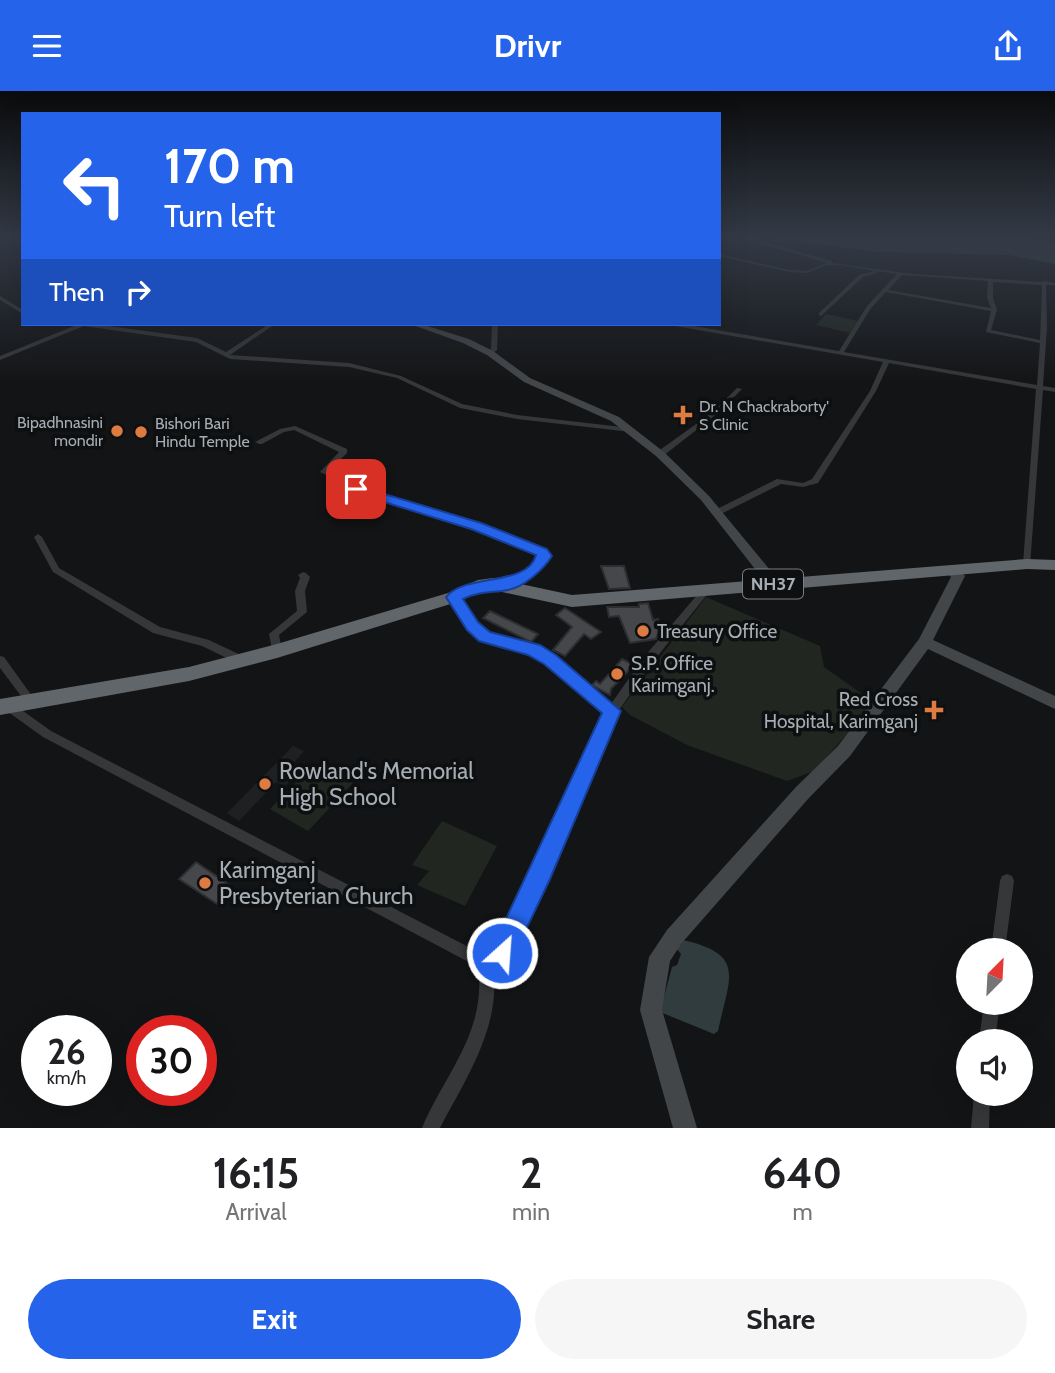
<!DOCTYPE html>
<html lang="en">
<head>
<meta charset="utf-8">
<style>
  body { margin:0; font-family:Cabin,sans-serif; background:#f6f6f6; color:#202124; height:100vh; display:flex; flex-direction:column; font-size:26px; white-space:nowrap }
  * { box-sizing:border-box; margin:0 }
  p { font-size:23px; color:#757577 }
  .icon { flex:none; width:38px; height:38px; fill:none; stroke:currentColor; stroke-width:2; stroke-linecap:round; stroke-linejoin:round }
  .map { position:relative; height:1037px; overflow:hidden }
  .details { display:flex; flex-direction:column; background:#fff; flex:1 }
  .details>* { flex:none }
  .top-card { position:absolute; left:21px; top:21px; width:700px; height:214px; border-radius:0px; box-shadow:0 7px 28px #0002; background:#2563eb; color:#fff; overflow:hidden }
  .needle { width:46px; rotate:24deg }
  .fabs { position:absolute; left:956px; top:847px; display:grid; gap:14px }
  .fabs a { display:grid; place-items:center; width:77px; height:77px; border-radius:50%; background:#fff; box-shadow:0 7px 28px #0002; font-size:35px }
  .speed { position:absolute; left:21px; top:924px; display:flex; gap:14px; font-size:35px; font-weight:700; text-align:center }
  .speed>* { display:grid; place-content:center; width:91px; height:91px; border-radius:50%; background:#fff; box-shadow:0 7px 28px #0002; line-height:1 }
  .speed small { font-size:18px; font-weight:400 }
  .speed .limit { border:10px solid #d22; background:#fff; color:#111 }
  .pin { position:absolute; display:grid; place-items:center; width:60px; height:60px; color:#fff; margin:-30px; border-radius:14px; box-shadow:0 4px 10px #0006 }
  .me { position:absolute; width:77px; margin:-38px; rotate:26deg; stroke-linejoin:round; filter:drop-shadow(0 0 5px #0008) }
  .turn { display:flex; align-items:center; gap:24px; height:147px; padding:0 28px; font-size:32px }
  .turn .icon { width:91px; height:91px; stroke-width:2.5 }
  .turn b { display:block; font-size:49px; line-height:60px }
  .then { display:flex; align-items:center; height:66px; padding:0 28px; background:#0003; gap:14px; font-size:26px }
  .eta { display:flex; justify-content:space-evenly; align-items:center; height:119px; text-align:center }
  .eta b { font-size:42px; font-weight:700; line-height:49px }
  .action { display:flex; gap:14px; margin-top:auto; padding:14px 28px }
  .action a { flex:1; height:80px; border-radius:42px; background:#2563eb; color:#fff; font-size:28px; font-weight:700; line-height:80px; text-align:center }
  .action a+a { background:#f6f6f6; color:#202124 }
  header { display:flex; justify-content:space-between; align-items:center; height:91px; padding:0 28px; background:#2563eb; color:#fff; font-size:32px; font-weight:700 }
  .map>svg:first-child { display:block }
  .built { fill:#1f2021 }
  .green { fill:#212720 }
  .water { fill:#303c3e }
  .building { fill:#45474a; stroke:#2d2e30; stroke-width:2 }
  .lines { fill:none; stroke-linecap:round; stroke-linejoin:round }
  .street { fill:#353739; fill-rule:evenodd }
  .secondary { fill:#434649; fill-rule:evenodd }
  .highway { fill:#61666a; fill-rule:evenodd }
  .route { fill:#2563eb; stroke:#184099; stroke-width:2 }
  .poi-dot { fill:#de7b42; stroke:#0e0f10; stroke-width:2.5 }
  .labels { text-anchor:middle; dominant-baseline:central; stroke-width:7; stroke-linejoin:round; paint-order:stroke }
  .far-poi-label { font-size:16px; fill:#a6aeb4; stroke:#0e0f10; text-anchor:start }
  .shield { fill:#0e0f10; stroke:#787e83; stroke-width:2 }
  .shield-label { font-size:18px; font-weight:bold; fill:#a6aeb4 }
  .poi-label { font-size:19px; fill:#a6aeb4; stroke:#0e0f10; text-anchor:start }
  .near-poi-label { font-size:23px; fill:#a6aeb4; stroke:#0e0f10; text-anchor:start }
</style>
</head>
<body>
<header><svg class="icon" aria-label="menu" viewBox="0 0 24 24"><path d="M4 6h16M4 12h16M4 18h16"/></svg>Drivr<svg class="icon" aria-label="share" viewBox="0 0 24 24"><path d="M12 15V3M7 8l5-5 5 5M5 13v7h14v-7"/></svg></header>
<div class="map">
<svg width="1055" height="1037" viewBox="0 0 1055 1037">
  <rect width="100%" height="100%" fill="#131415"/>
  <path class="built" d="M293 655 304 660 287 680 294 685 285 695 276 691 239 730 227 722Z"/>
  <path class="green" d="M826 223 858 230 850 242 816 234Z
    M706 506 820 555 824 576 875 612 814 680 787 690 687 654 630 624 622 616Z
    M314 673 353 692 308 740 270 718Z
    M442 730 497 755 465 815 417 794 429 780 412 774Z"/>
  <path class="water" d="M771 147H1024L1055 153V173L1009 164 879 161Z
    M679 848C747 863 730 884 718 940L714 943 660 921 672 876 677 874 681 863 676 857Z"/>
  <path class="building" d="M601 475H624L630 497 609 498Z
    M648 512 653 529 658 528 663 540H659L656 548 630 552 619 525 609 526 607 516H639V513Z
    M565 517 601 541 591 548 584 543 565 565 553 559 572 536 556 524Z
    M490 520 538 543 531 551 483 527Z
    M622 568 634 574 611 598 610 604 592 594 596 590 600 593Z
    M196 771 231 795 217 813 179 788Z"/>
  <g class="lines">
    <path class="street" d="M742 147H750L832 170V172L913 183 1042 191 1044 190 1055 192V194H1046L1047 236 1043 295 1055 297V301L1043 299 1030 475H1024L1023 473 1036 298 889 272 876 300 818 392 803 396 781 393 721 423H715L714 421 715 419 777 388 803 392 812 388 870 300 883 271 675 235 672 233H683L839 260 867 215 897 183 876 180 877 182 863 186 821 225 819 224V222L859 184 875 180 840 174H827L807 182 790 181 719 165V163L790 179 806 180 827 172ZM902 184 988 190 987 207 991 217 888 199ZM993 191 1042 194 1040 249 991 239 997 219 993 207ZM886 201 991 220 986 241 1040 252 1037 294 844 261 871 217Z
      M0 205 23 219V223L0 209Z
      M79 233H94L197 247 226 261 269 233H275L230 264 349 272 401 285 462 313 517 324 631 337 635 339 631 341 517 328 460 317 397 287 349 276 230 268 196 251 84 235 0 269V265Z
      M492 233H498L497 259 490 264 487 262 491 258Z
      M737 297 742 298 717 323 663 365H657V361L713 321Z
      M295 335 347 358V362L329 380 349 388 359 396 479 433 544 459 549 465 542 476 511 496H505L503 494 505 492 536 472 540 465 538 463 473 437 353 400 343 392 320 381 339 361 294 339 284 341 262 353H259L255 351 280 338Z
      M38 443 42 446 59 477 160 536 209 549 245 566 246 569 245 572H237L202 555 153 542 53 481 34 446Z
      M303 481 306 482 310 486 305 500 307 521 279 544 282 560 281 563H273L269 543 297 520 295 500 300 487 298 484Z
      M707 495 712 498 710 500 652 572 617 622 547 786 507 866 493 875C502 935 466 987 440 1037H422C445 982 487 941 478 876L43 646 4 618 2 615 4 612 8 611 12 612 51 640 484 864 497 856 537 776 606 621 546 571 531 562 481 549 469 537 449 506 451 504H457L475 533 488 543 538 556 554 565 611 613 644 566 704 496Z
      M0 565 4 566 32 605C29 611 26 618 18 615L17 612 21 605 0 577Z
      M1007 783 1012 785 1014 790 1005 859H991L1000 790 1002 785Z
      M984 912H1000L995 950H979Z
      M974 1003H990L989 1037H971Z"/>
    <path class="secondary" d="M410 233H421L469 248 493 260 530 287 619 326 664 361 709 405 779 490 781 493 779 496H769L701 409 656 365 611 330 524 291 487 264 463 252Z
      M954 477 959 478 965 485 933 549 1055 605V618L928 558 850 665 808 708 681 853 670 870 662 919 697 1037H673L640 919 649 866 667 839 796 696 838 655 919 548 951 486 947 481Z"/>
    <path class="highway" d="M1027 468 1055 469V479L1027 478 572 516 493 499 481 500 460 510 277 567 189 590 0 624V608L189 576 277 553 448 502 478 489 493 487 572 504Z"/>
  </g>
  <linearGradient id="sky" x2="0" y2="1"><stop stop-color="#0a0b0c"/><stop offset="0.5" stop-color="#333a46"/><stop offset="1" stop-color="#333a46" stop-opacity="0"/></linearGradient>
  <rect width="1055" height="292" fill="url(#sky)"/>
  <path class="route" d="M352 396H361L481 432 547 458 552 465C544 478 524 496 508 499 491 502 479 500 463 508L478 531 490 541 540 554 556 564 621 620 550 788 511 870 502 874 494 870 490 862 602 622 544 573 528 564 479 550 467 539 446 506C465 482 528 496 536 464L471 438 352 401Z"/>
  <g class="poi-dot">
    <path d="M679.5 313.5h7v7h7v7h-7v7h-7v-7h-7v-7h7z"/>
    <circle cx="117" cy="340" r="7"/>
    <circle cx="141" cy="341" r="7"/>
    <circle cx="643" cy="540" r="7"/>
    <circle cx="617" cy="583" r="7"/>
    <path d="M930.5 608.5h7v7h7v7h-7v7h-7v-7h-7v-7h7z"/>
    <circle cx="265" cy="693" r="7"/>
    <circle cx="205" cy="792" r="7"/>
  </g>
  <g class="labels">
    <g class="far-poi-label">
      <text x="699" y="315">Dr. N Chackraborty'<tspan x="699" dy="18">S Clinic</tspan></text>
      <text x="103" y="331" text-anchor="end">Bipadhnasini<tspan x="103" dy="18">mondir</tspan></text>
      <text x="155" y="332">Bishori Bari<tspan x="155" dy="18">Hindu Temple</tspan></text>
    </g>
    <rect class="shield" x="743" y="478.5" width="60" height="29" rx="5"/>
    <g class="shield-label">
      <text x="773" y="493">NH37</text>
    </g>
    <g class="poi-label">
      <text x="657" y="540">Treasury Office</text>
      <text x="631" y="572">S.P. Office<tspan x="631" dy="22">Karimganj.</tspan></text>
      <text x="918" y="608" text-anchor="end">Red Cross<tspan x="918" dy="22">Hospital, Karimganj</tspan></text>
    </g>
    <g class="near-poi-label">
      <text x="279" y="680">Rowland's Memorial<tspan x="279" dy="26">High School</tspan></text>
      <text x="219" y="779">Karimganj<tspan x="219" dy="26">Presbyterian Church</tspan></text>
    </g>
  </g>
</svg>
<div class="fabs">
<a><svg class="needle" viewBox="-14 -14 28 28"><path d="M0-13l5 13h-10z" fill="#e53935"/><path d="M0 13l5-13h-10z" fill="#757577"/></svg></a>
<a><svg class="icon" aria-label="sound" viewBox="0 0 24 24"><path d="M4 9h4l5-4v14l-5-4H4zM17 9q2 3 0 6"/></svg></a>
</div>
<div class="speed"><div>26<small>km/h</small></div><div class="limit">30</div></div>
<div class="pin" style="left:356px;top:398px;background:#d93025"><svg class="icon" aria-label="arrive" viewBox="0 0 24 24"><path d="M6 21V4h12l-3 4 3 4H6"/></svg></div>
<svg class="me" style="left:502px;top:862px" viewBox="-20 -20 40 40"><circle r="17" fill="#2563eb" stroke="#fff" stroke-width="3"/><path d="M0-11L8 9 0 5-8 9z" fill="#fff"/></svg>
<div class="top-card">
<div class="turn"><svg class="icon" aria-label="left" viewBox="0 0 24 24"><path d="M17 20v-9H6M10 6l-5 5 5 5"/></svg><div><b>170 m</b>Turn left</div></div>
<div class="then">Then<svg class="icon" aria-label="right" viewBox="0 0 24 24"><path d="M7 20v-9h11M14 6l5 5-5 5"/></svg></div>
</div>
</div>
<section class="details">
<div class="eta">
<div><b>16:15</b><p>Arrival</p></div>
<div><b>2</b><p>min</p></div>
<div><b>640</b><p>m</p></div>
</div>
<div class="action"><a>Exit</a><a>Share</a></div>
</section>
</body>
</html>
